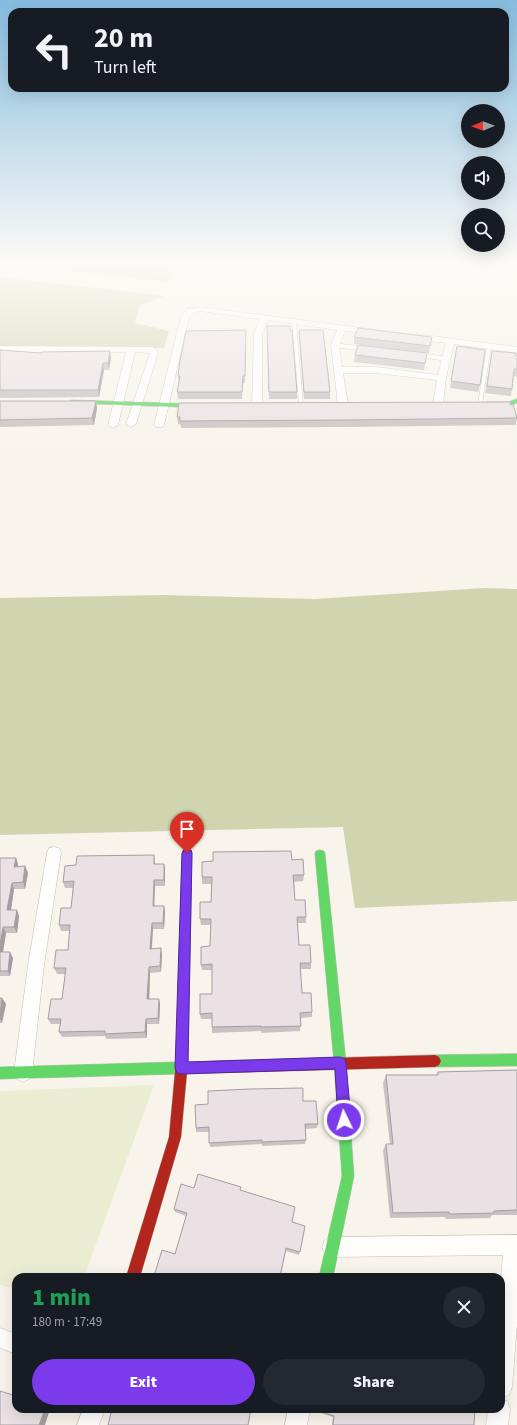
<!DOCTYPE html>
<html lang="en">
<head>
<meta charset="utf-8">
<style>
  body { margin:0; font-family:"Source Sans 3",sans-serif; background:#242831; color:#f1f3f6; height:100vh; display:flex; flex-direction:column; font-size:15px; white-space:nowrap }
  * { box-sizing:border-box; margin:0 }
  p { font-size:13px; color:#9ea1a6 }
  .icon { flex:none; width:22px; height:22px; fill:none; stroke:currentColor; stroke-width:2; stroke-linecap:round; stroke-linejoin:round }
  .map { position:relative; flex:1; overflow:hidden }
  .sheet { position:absolute; left:12px; top:1273px; width:493px; height:140px; display:flex; flex-direction:column; background:#171b24; border-radius:12px; box-shadow:0 4px 16px #0002 }
  .sheet>* { flex:none }
  .banner { position:absolute; left:8px; top:8px; width:501px; height:84px; border-radius:12px; box-shadow:0 4px 16px #0002; background:#171b24; color:#f1f3f6; overflow:hidden }
  .needle { width:26px; rotate:269deg }
  .buttons { position:absolute; left:461px; top:104px; display:grid; gap:8px }
  .buttons a { display:grid; place-items:center; width:44px; height:44px; border-radius:50%; background:#171b24; box-shadow:0 4px 16px #0002; font-size:20px }
  .pin { position:absolute; display:grid; place-items:center; width:34px; height:34px; color:#fff; margin:-41px -17px; border-radius:50% 50% 50% 0; rotate:-45deg; box-shadow:0 0 4px #0007 }
  .pin .icon { rotate:45deg }
  .me { position:absolute; width:44px; margin:-22px; rotate:356deg; stroke-linejoin:round; filter:drop-shadow(0 0 3px #0008) }
  .turn { display:flex; align-items:center; gap:14px; height:84px; padding:0 20px; font-size:18px }
  .turn .icon { width:52px; height:52px; stroke-width:2.5 }
  .turn b { display:block; font-size:28px; line-height:34px }
  .round { display:grid; place-items:center; flex:none; width:42px; height:42px; border-radius:21px; background:#242831 }
  .summary { display:flex; align-items:center; justify-content:space-between; height:68px; padding:0 20px }
  h1 { font-size:24px; font-weight:800; line-height:30px; color:#1e9e55 }
  .cta { display:flex; gap:8px; margin-top:auto; padding:8px 20px }
  .cta a { flex:1; height:46px; border-radius:24px; background:#7c3aed; color:#fff; font-size:16px; font-weight:800; line-height:46px; text-align:center }
  .cta a+a { background:#242831; color:#f1f3f6 }
  .map>svg:first-child { display:block }
  .green { fill:#ebedd3 }
  .forest { fill:#d0d4af }
  .lines { fill:none; stroke-linecap:round; stroke-linejoin:round }
  .lane-casing { stroke:#c2beb6; stroke-width:5 }
  .street-casing { stroke:#c2beb6; stroke-width:1 }
  .fast-casing { stroke:#c2beb6; stroke-width:1 }
  .jam-casing { stroke:#c2beb6; stroke-width:1 }
  .lane { stroke:#fefdfc; stroke-width:4 }
  .street { fill:#fefdfc; fill-rule:evenodd }
  .fast { fill:#63d668; fill-rule:evenodd }
  .jam { fill:#b3261e; fill-rule:evenodd }
  .wall { fill:#c9c2c4 }
  .shaded-wall { fill:#a49ea0 }
  .building { fill:#eae1e4; stroke:#a49ea0 }
  .route { fill:#7c3aed; stroke:#51269a }
</style>
</head>
<body>
<div class="map">
<svg width="517" height="1425" viewBox="0 0 517 1425">
  <rect width="100%" height="100%" fill="#f8f4eb"/>
  <path class="green" d="M154 1085 84 1277H16V1289L0 1285V1091Z"/>
  <path class="forest" d="M13 261H177L170 282 10 265Z
    M0 277 165 296 140 305 135 323 169 331 164 348H25L0 346Z
    M485 588 517 589V901L355 908 343 827 0 835V598L163 595 315 599Z"/>
  <g class="lines">
    <defs>
      <path id="lane" d="M176 280 182 261
        M294 321 301 405
        M335 345 365 349
        M420 355 447 359
        M480 404 489 346"/>
      <path id="street" d="M200 307 377 330 378 332 374 334 345 331 339 345 342 367H376L438 375 446 343 413 339 412 337 413 335 416 334 517 347V353L454 344 446 378 443 404 438 407 433 404 437 380 376 373H343L348 405 343 408 338 405 331 345 337 330 268 320 262 333V406L257 409 252 406 254 333 260 319 200 311 193 313 189 317 164 425 162 427H156L154 425 181 316 187 309Z
        M0 346 152 347 155 348 158 353 136 424 131 427 126 424 150 353 135 352 118 425 113 428 108 425 126 352H0Z
        M54 847 59 848 61 853 44 965 32 1073 29 1079 23 1082 17 1079 14 1073 28 965 47 853 49 848Z
        M517 1235V1325L512 1387 509 1395 501 1398V1278L503 1255 332 1257 325 1254 322 1247 325 1240 332 1237Z
        M0 1328 16 1334V1354L0 1348Z
        M501 1399 507 1401 510 1409 508 1425H486L488 1409H501Z
        M83 1409H105L99 1425H77Z
        M288 1409H310L307 1425H285Z"/>
      <path id="fast" d="M517 399V403L509 406H486L483 404 486 402H508Z
        M72 400 203 404 206 406 203 408 70 403 69 402Z
        M187 849 191 850 192 853 188 1062 215 1061 219 1063 221 1067 219 1071 215 1073 0 1079V1067L176 1062 182 853 183 850Z
        M320 850 324 851 325 854 346 1063 354 1176 333 1277H319L342 1176 334 1063 315 854 316 851Z
        M517 1054V1066L435 1067 431 1065 429 1061 431 1057 435 1055Z"/>
      <path id="jam" d="M182 1055 186 1057 188 1061 181 1137 140 1277H126L169 1137 176 1061 178 1057Z
        M435 1055 439 1057 441 1061 439 1065 435 1067 215 1073 211 1071 209 1067 211 1063 215 1061Z"/>
    </defs>
    <use href="#lane" class="lane-casing"/>
    <use href="#street" class="street-casing"/>
    <use href="#fast" class="fast-casing"/>
    <use href="#jam" class="jam-casing"/>
    <use href="#lane" class="lane"/>
    <use href="#street" class="street"/>
    <use href="#fast" class="fast"/>
    <use href="#jam" class="jam"/>
  </g>
  <path class="wall" d="M246 330 245 383H243L242 399H178L177 392 179 383 178 376Z
    M299 330 330 392V399H304L299 337Z
    M267 333 297 392V399H269Z
    M354 337H432L429 353 354 344Z
    M457 346 480 385 478 392 450 388Z
    M0 350 111 358 109 370H104L99 397 0 398Z
    M492 351 517 356V377L514 376 512 389 511 396 485 393Z
    M427 353 424 370 354 362 355 355Z
    M0 401H96L97 408 94 425 0 427Z
    M510 405 517 417 516 425 346 427 181 428 180 424H178L177 417Z
    M0 858H16L18 864V867L25 866 28 873 25 889H14L11 910H17L19 916 17 933H6L3 952 13 958 10 976H0Z
    M292 860 304 875 303 881 294 882 295 900 306 917V923H297L299 945 311 963V969H300L302 993 312 1012V1017L301 1018 300 1031 261 1033V1031L212 1033V1019H201L200 1014 212 994V970H202L201 965 210 946 211 925H201L200 919 211 902 212 884H202V877Z
    M155 862V864H164L165 870V886H155L154 906H164L165 912 164 929H153L152 949 162 954 161 972 150 973 149 999 160 1004 159 1024H147V1038L106 1039 105 1036 62 1037 59 1032 60 1024H51L48 1019 62 999 65 974H57L54 968 68 950 70 931H61L59 925 71 908 73 888H65L63 882 76 865Z
    M0 998H2L6 1004 2 1023H0Z
    M517 1070V1215H492L490 1218 446 1219 445 1217 390 1218 383 1150 386 1144H390L383 1083 386 1075H436L438 1072Z
    M303 1101 318 1124 317 1128 305 1129 306 1140 305 1144 262 1146V1144L210 1147 209 1132H196V1128L208 1104Z
    M194 1188 241 1190 292 1222 305 1226 299 1255 286 1251 280 1277H154V1276L175 1254 186 1216 175 1212 174 1209Z
    M318 1409H475L474 1425H332L333 1417 318 1412Z"/>
  <path class="shaded-wall" d="M110 351 111 358 109 370 108 363Z
    M103 363 104 370 99 397 98 390Z
    M96 401 97 408 94 425 92 418Z
    M154 855 155 862V871L154 864Z
    M16 858 18 864 17 873 14 867Z
    M164 864 165 870V886L164 880Z
    M25 866 28 873 25 889 23 882Z
    M154 880 155 886 154 912 153 906Z
    M12 883 14 889 10 916 7 910Z
    M164 906 165 912 164 929 163 923Z
    M17 910 19 916 17 933 14 927Z
    M152 923 153 929 151 955 150 949Z
    M3 927 6 933 2 958 0 954V946Z
    M161 948 162 954 161 972 160 966Z
    M10 952 13 958 10 976 8 971Z
    M149 967 150 973 149 1004 147 999Z
    M2 998 6 1004 2 1023 0 1019V1014Z
    M159 999 160 1004 159 1024 158 1018Z
    M146 1019 147 1024V1038L145 1032Z
    M45 1409H50L45 1425H39Z"/>
  <path class="building" d="M267 326H290V330H292L297 392H269Z
    M358 328 432 337 430 346 354 337Z
    M246 330 245 376H243L242 392H177L180 376H178L180 361 186 331Z
    M299 330H323L330 392H304Z
    M358 345 427 353 425 363 355 355Z
    M457 346 485 350 480 385 451 381Z
    M0 350 41 353V352L110 351 108 363H103L98 390H0Z
    M492 351 516 353V355L517 356V369H514L512 389 487 386Z
    M0 401H96L92 418 0 420Z
    M511 402 510 405 513 404 517 418 347 420 180 421V417H177L179 403Z
    M291 851 292 860 303 859 304 875H293L295 900H305L306 917H297L299 945H310L311 963H300L302 993H311L312 1012 300 1013 301 1026 261 1027V1026L212 1027V1013L200 1014V994H212V964L201 965V947L210 946 211 919H200V902H211L212 877H202V862L213 861V852Z
    M154 855V864H164V880H154L153 906H164L163 923H152L150 949 161 948 160 966 149 967 147 999H159L158 1018 146 1019 145 1032 105 1034V1031L59 1032 61 1019H48L51 999H62L66 968H54L56 950H68L70 925H59L61 908H71L74 881 63 882 65 866 76 865 77 856Z
    M0 858H16L14 867 25 866 23 882 12 883 7 910H17L14 927H3L0 946Z
    M0 952H10L8 971H0Z
    M0 998H2L0 1014Z
    M517 1070V1210L494 1211V1213L450 1214 449 1212 393 1213 386 1144H393L386 1075H438V1072Z
    M303 1088V1101H316L318 1124H305L306 1140 262 1142V1140L209 1143V1127L196 1128 195 1105 208 1104V1091L250 1089Z
    M198 1174 241 1187 240 1190 295 1207 292 1222 305 1226 300 1252 286 1248 280 1277H156L154 1276 162 1250 175 1254 187 1213 174 1209 181 1184 194 1188Z
    M0 1391 16 1396V1409H45L39 1425H0Z
    M112 1409H251L248 1425H108Z
    M319 1409H475L474 1425H333L334 1416 319 1411Z"/>
  <linearGradient id="sky" x2="0" y2="1"><stop stop-color="#86bcdf"/><stop offset="0.57" stop-color="#fcfaf6"/><stop offset="1" stop-color="#fcfaf6" stop-opacity="0"/></linearGradient>
  <rect width="517" height="460" fill="url(#sky)"/>
  <path class="route" d="M187 849 191 850 192 853 188 1062 340 1057 345 1059 346 1063 351 1120 349 1124 344 1126 340 1124 338 1120 335 1069 182 1074 177 1073 175 1068 182 853 184 850Z"/>
</svg>
<div class="buttons">
<a><svg class="needle" viewBox="-14 -14 28 28"><path d="M0-13l5 13h-10z" fill="#e53935"/><path d="M0 13l5-13h-10z" fill="#9ea1a6"/></svg></a>
<a><svg class="icon" aria-label="sound" viewBox="0 0 24 24"><path d="M4 9h4l5-4v14l-5-4H4zM17 9q2 3 0 6"/></svg></a>
<a><svg class="icon" aria-label="search" viewBox="0 0 24 24"><circle cx="10" cy="10" r="6"/><path d="M15 15l6 6"/></svg></a>
</div>
<div class="pin" style="left:187px;top:853px;background:#d93025"><svg class="icon" aria-label="arrive" viewBox="0 0 24 24"><path d="M6 21V4h12l-3 4 3 4H6"/></svg></div>
<svg class="me" style="left:344px;top:1120px" viewBox="-20 -20 40 40"><circle r="17" fill="#7c3aed" stroke="#fff" stroke-width="3"/><path d="M0-11L8 9 0 5-8 9z" fill="#fff"/></svg>
<div class="banner">
<div class="turn"><svg class="icon" aria-label="left" viewBox="0 0 24 24"><path d="M17 20v-9H6M10 6l-5 5 5 5"/></svg><div><b>20 m</b>Turn left</div></div>
</div>
<section class="sheet">
<div class="summary"><div><h1>1 min</h1><p>180 m · 17:49</p></div><a class="round"><svg class="icon" aria-label="close" viewBox="0 0 24 24"><path d="M6 6l12 12M18 6L6 18"/></svg></a></div>
<div class="cta"><a>Exit</a><a>Share</a></div>
</section>
</div>
</body>
</html>
